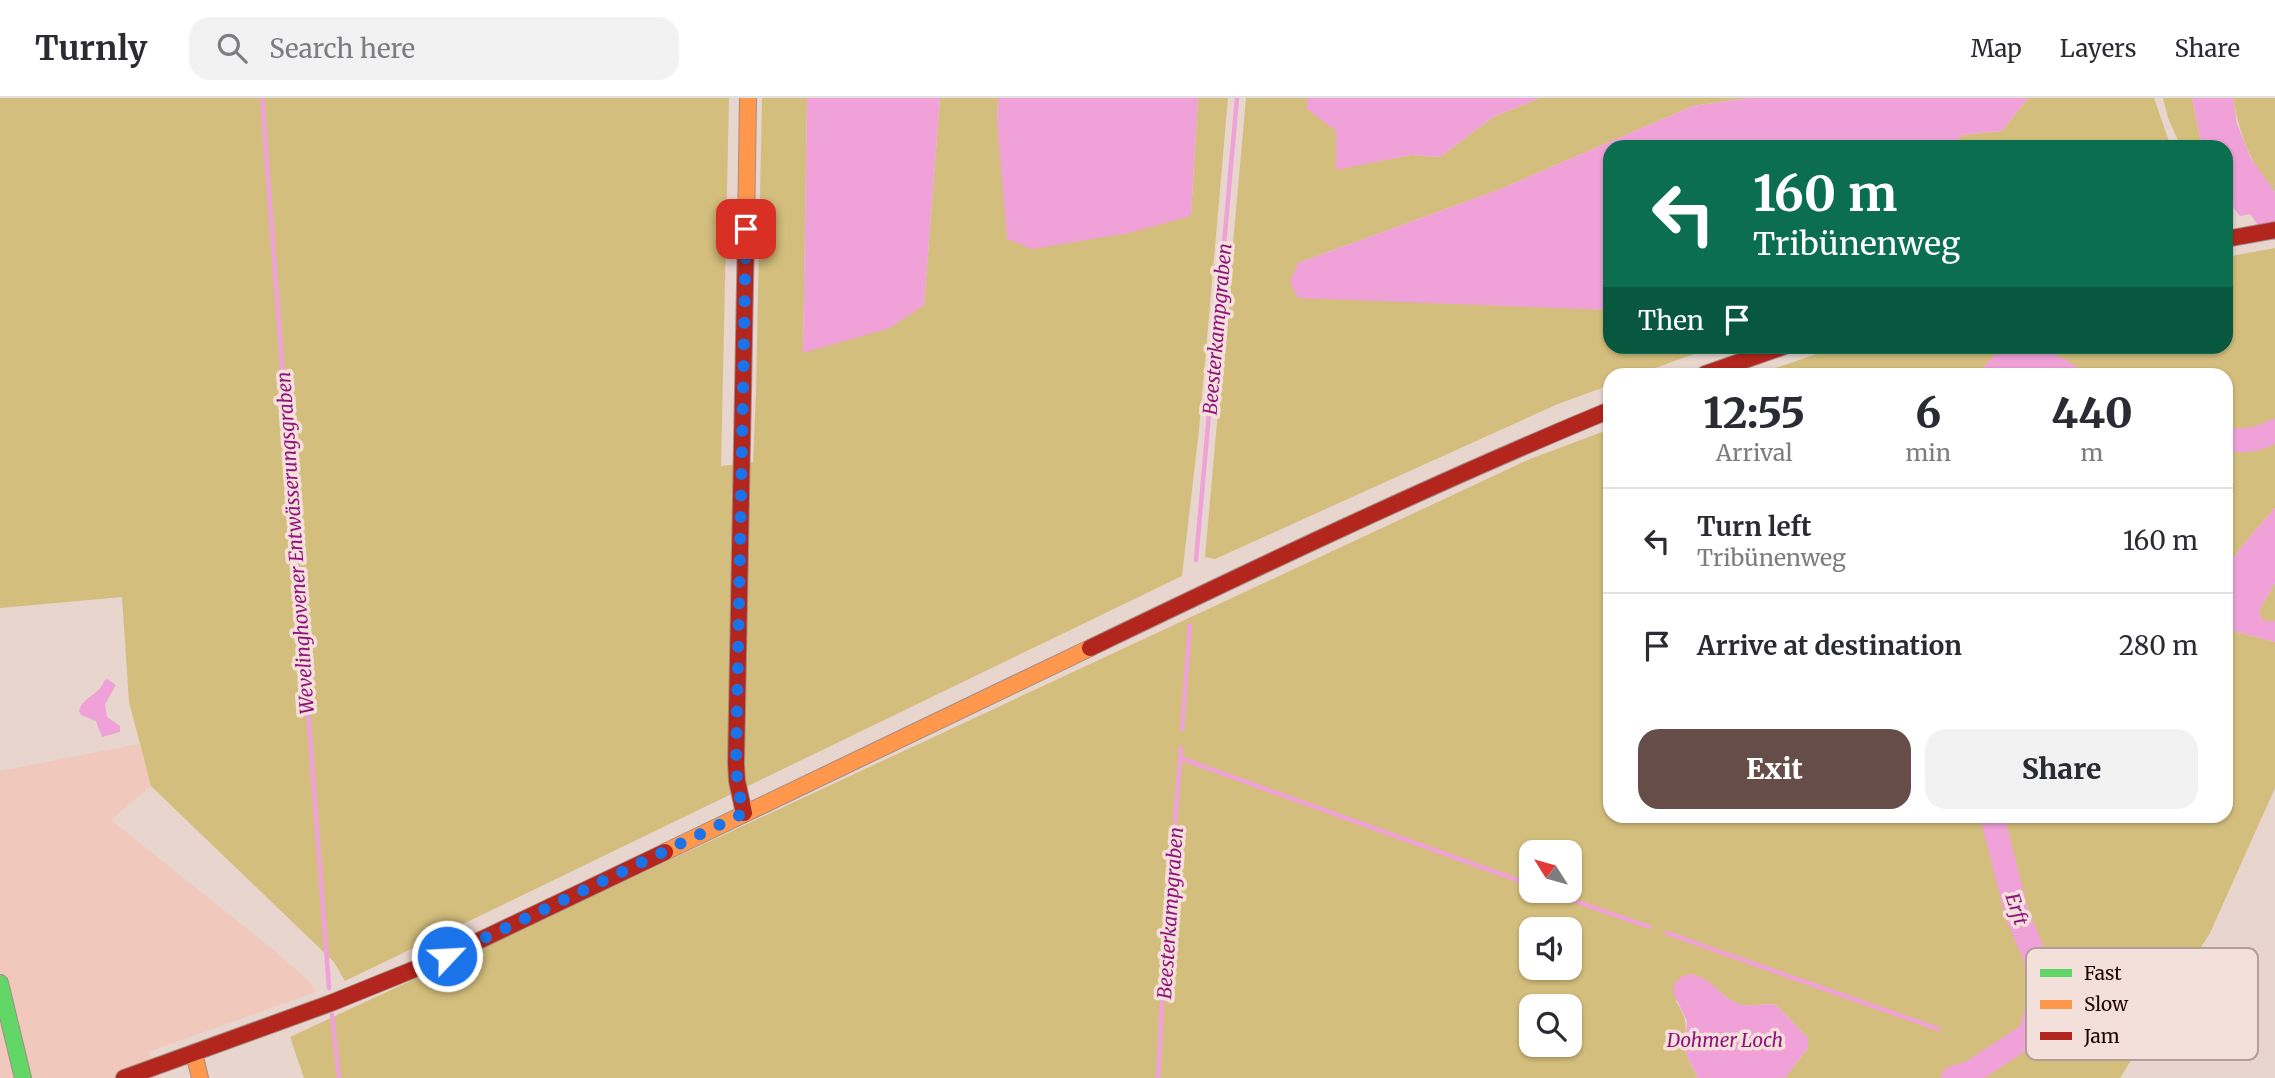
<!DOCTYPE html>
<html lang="en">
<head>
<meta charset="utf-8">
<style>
  body { margin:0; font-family:Merriweather,serif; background:#f2f2f3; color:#2b2b33; height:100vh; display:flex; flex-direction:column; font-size:26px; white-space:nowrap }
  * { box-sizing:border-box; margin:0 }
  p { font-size:23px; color:#7c7c81 }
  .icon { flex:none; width:38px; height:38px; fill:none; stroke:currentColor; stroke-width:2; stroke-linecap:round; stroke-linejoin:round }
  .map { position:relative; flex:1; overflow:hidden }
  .sheet { position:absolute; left:1603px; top:270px; width:630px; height:455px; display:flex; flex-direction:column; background:#fff; border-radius:21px; box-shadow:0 2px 5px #0004 }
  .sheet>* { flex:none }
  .banner { position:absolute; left:1603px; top:42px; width:630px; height:214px; border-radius:21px; box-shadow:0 2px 5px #0004; background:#0b6e4f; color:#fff; overflow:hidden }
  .needle { width:46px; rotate:307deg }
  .controls { position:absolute; left:1519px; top:742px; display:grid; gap:14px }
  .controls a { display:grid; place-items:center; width:63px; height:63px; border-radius:14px; background:#fff; box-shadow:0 2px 5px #0004; font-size:35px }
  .pin { position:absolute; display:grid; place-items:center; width:60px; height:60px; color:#fff; margin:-30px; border-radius:14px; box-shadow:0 4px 10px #0006 }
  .me { position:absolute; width:77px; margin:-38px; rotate:65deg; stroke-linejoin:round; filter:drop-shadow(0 0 5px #0008) }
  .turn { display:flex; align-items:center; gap:24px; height:147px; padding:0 35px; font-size:32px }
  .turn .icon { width:91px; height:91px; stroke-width:2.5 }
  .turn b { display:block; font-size:49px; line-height:60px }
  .then { display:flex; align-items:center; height:66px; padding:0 35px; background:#0003; gap:14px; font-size:26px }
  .eta { display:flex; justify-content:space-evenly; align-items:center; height:119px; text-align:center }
  .eta b { font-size:42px; font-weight:800; line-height:49px }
  .cta { display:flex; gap:14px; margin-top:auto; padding:14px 35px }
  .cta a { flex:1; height:80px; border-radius:21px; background:#674d48; color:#fff; font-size:28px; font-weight:800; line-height:80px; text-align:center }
  .cta a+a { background:#f2f2f3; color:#2b2b33 }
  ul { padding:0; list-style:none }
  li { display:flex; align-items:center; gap:21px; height:105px; padding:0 35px; border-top:2px solid #e1e1e2 }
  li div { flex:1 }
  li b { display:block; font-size:26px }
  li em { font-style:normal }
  header { display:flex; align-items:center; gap:42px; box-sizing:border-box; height:98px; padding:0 35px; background:#fff; border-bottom:2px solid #e1e1e2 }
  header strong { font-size:33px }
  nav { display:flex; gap:38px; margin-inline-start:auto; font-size:24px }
  .search { width:490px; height:63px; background:#f2f2f3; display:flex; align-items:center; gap:18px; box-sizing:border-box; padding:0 24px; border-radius:21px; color:#7c7c81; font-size:26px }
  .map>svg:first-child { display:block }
  .built { fill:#f1c8bc }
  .green { fill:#d4be7d; fill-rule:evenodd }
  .water { fill:#f0a1d7 }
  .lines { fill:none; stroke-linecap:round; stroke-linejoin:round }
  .stream { stroke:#f0a1d7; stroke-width:4.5 }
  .river { stroke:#f0a1d7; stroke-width:24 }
  .fast-casing { stroke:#a38c85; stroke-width:18 }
  .slow-casing { stroke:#a38c85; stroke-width:18 }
  .jam-casing { stroke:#a38c85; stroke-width:18 }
  .fast { stroke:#63d668; stroke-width:16 }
  .slow { stroke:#ff974d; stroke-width:16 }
  .jam { stroke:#b3261e; stroke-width:16 }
  .route { stroke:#1a73e8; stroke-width:12; stroke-dasharray:0 21.6 }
  .labels { text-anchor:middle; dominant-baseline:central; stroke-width:7; stroke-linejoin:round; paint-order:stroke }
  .water-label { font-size:19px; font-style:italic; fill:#91127d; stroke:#f3e0db }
  .key { fill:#f3e0db; stroke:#b49e99; stroke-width:2 }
  .key-label { font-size:19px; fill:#210400 }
</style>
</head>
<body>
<header>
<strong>Turnly</strong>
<div class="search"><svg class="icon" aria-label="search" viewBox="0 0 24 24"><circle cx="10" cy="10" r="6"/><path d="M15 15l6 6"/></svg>Search here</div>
<nav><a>Map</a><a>Layers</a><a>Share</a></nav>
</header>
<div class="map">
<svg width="2275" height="980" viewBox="0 0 2275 980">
  <rect width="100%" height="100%" fill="#e8d5ce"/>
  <path class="built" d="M139 646 151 688 111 722 276 854 309 883 316 894 148 954 159 980H0V673Z"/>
  <path class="green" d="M0 0H729L721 368 753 364 756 295 762 0H807L803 254 924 207 940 0H998L997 24 1191 118 1198 0H1228L1199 332 1182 478 345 883 334 864 151 688 129 604 122 499 0 510Z
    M1246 0H1307V11L1336 32V71L1411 57 1440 59 1493 19 1540 0H1749L1693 8 1498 92 1298 165 1516 207 1610 212V248L1714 249 1638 276H1610V287L1558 306 1215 461 1205 459Z
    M2028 0H2154L2171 49H1953L1962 37 2002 33Z
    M2163 0H2192L2202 49H2181L2168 20Z
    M2233 0H2275V94C2251 68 2239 35 2233 0Z
    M2275 150V410L2252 436 2226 469V276H1758L1837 249 2226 248V159Z
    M1610 331V718H2226V531L2275 544V690L2210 835 2120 980H1785L1808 950V940L1776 907C1765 904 1754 910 1742 907 1724 903 1713 883 1695 877L1676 903C1689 924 1685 925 1685 947 1685 959 1693 970 1698 980H304L290 939 1530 361ZM1531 754H1570V793H1531ZM1531 831H1570V870H1531ZM1531 908H1570V947H1531Z
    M2275 485V523H2262L2259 513Z"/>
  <path class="water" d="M807 0H940L924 207 890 230 803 255Z
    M998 0H1198L1191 118 1129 135 1032 151 1007 141 997 24Z
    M1307 0H1540L1493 19 1440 59 1411 57 1336 72V33L1307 11Z
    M1749 0H2028L2002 33 1962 37 1953 49H1610V212L1298 200 1290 184 1298 165 1498 92 1693 8Z
    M2192 0H2233L2237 26 2251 60 2275 94V111L2240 118 2226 100V49H2202Z
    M2275 410V485L2259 513 2263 523H2275V544L2226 531V469L2252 436Z
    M107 581 116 587 105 606 107 619 120 628V634L102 639 96 623 81 617 79 613C82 599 100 597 104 583Z
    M1689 876C1711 878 1719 898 1737 905 1751 911 1763 904 1776 907L1808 940V950L1785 980H1698L1687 959 1685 947 1687 923 1673 894C1673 884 1680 878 1689 876Z"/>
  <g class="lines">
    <path class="stream" d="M262 0 329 890
      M1196 462 1237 0
      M1182 631 1190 527
      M1180 660 1531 787
      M1546 793 1649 829
      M1667 835 1938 931
      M332 917 339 980
      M1158 980 1166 835 1181 650"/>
    <path class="river" d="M2226 63 2275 130
      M1994 276C2016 245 2039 262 2066 276
      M2226 341C2244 344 2259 342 2275 333
      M1953 980 1970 975 2030 936 2045 883 2017 816 1992 718"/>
    <defs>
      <path id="fast" d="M0 885 23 980"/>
      <path id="slow" d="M746 134 748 0
        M665 754 1090 550
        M194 955 200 980"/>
      <path id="jam" d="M2226 141 2275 132
        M1705 276 1785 248
        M1090 550C1262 467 1434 385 1610 312
        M744 715 737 683 736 665 746 134
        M124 980 331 905 447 858 665 754"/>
    </defs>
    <use href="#fast" class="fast-casing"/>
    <use href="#slow" class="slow-casing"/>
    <use href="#jam" class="jam-casing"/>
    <use href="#fast" class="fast"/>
    <use href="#slow" class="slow"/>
    <use href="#jam" class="jam"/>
  </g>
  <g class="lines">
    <path class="route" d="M447 858 744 715 738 691 736 666 746 131"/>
  </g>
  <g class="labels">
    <g class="water-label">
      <text transform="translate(1217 231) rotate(-85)">Beesterkampgraben</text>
      <text transform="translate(295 445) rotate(-94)">Wevelinghovener Entwässerungsgraben</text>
      <text transform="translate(2017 811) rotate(72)">Erft</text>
      <text transform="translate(1170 815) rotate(-86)">Beesterkampgraben</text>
      <text x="1725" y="942">Dohmer Loch</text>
    </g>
  </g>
  <rect x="2026" y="850" width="232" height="112" rx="10" class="key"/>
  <rect x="2040" y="871" width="32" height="8" fill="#63d668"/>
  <rect x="2040" y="902" width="32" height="9" fill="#ff974d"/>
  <rect x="2040" y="934" width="32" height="8" fill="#b3261e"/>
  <g class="key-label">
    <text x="2084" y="882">Fast</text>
    <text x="2084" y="913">Slow</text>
    <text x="2084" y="945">Jam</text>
  </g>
</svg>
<div class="controls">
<a><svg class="needle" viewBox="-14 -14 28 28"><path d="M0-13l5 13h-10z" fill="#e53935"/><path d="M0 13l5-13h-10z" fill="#7c7c81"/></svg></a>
<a><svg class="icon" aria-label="sound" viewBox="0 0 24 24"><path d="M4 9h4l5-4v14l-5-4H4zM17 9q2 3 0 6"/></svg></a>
<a><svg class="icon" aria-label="search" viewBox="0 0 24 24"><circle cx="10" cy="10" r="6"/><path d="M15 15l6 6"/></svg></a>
</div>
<div class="pin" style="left:746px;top:131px;background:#d93025"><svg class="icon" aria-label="arrive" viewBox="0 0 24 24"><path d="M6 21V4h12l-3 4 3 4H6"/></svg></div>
<svg class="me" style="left:447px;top:858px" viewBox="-20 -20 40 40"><circle r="17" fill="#1a73e8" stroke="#fff" stroke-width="3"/><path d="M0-11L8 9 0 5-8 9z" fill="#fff"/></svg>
<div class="banner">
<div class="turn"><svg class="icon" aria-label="left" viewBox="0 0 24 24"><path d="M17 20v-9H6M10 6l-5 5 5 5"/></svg><div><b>160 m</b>Tribünenweg</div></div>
<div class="then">Then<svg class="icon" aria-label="arrive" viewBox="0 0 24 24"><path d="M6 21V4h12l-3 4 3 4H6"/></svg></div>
</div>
<section class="sheet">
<div class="eta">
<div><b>12:55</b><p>Arrival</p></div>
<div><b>6</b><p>min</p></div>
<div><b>440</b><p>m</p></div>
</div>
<ul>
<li><svg class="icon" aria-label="left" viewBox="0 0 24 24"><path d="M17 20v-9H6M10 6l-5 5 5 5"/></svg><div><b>Turn left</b><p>Tribünenweg</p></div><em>160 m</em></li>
<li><svg class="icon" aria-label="arrive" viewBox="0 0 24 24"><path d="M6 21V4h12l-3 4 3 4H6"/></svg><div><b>Arrive at destination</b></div><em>280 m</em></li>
</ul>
<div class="cta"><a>Exit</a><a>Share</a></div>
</section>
</div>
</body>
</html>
